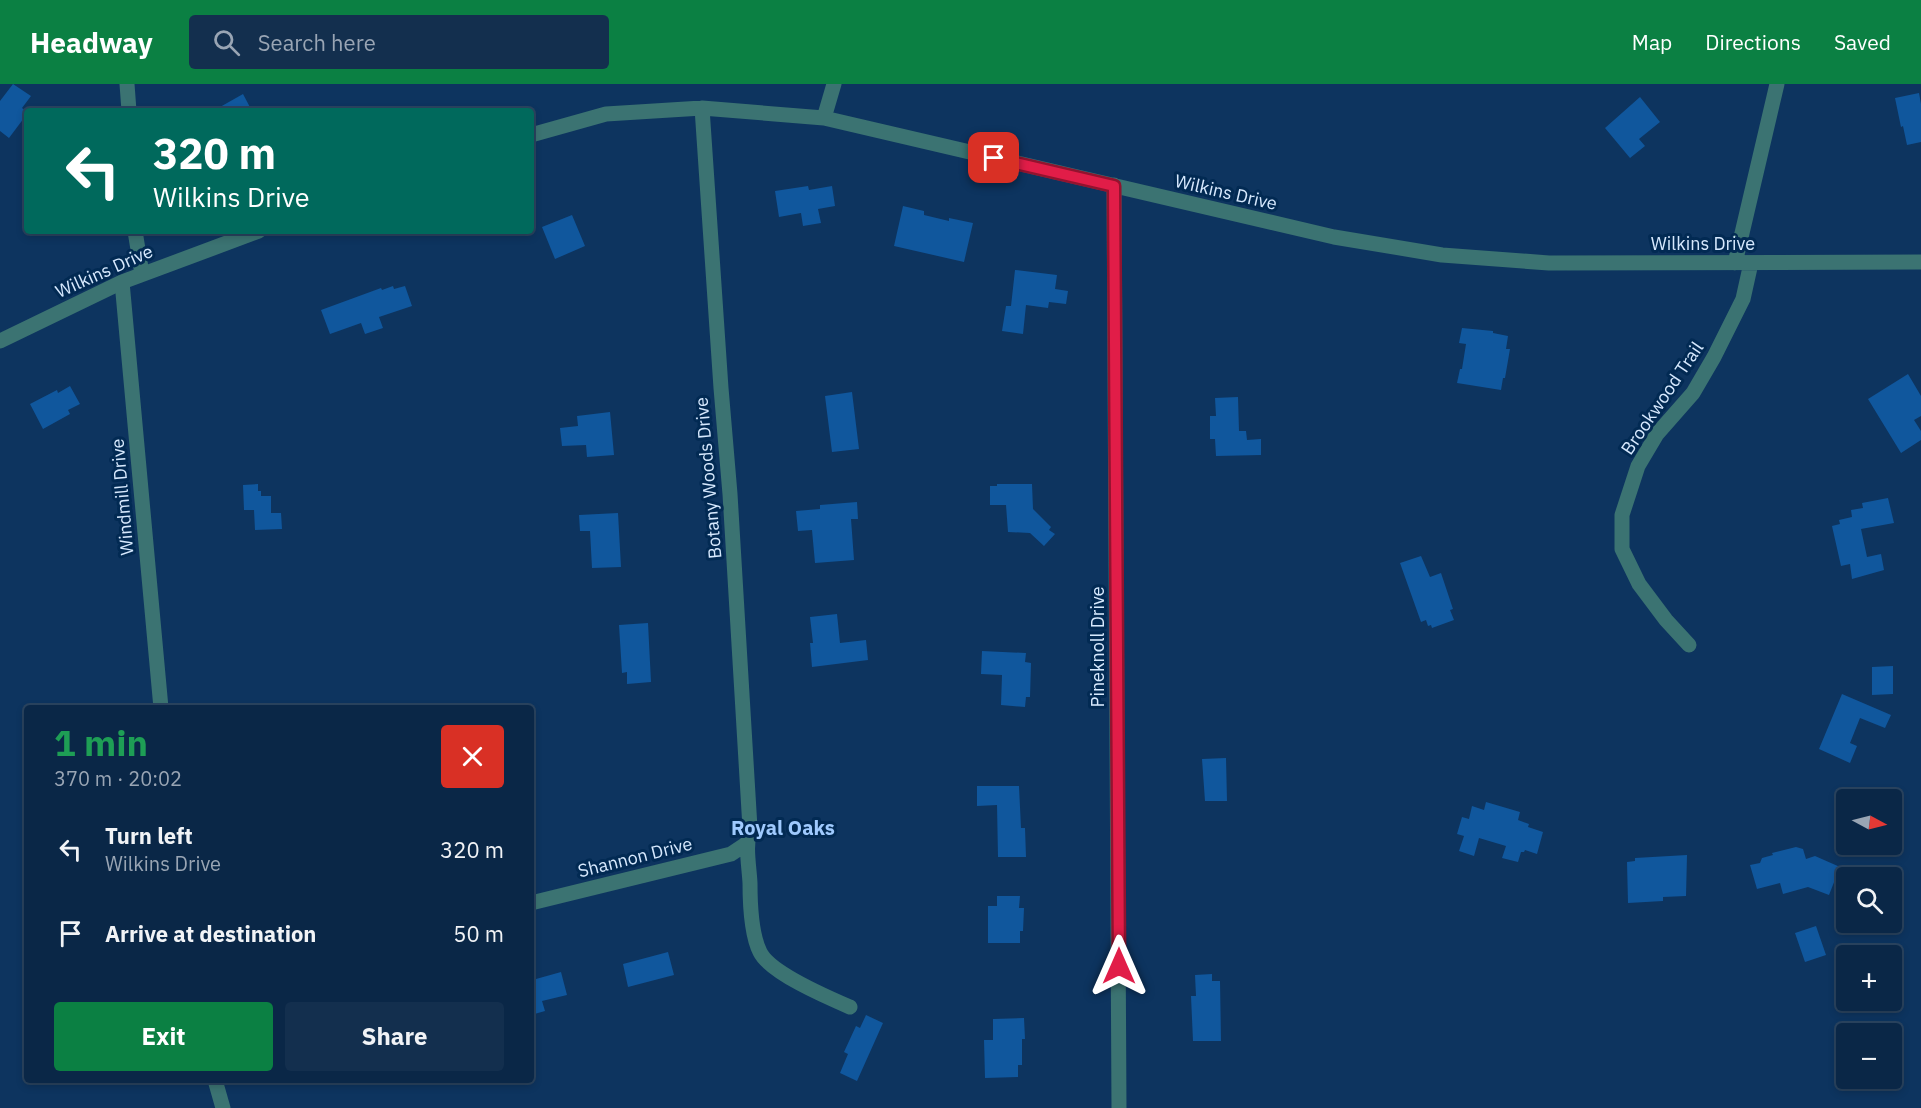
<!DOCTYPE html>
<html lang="en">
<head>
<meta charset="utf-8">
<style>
  body { margin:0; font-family:"IBM Plex Sans",sans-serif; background:#132f4e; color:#f1f3f6; height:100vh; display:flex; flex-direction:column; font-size:22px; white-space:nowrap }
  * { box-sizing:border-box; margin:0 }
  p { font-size:20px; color:#99a5b4 }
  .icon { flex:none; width:33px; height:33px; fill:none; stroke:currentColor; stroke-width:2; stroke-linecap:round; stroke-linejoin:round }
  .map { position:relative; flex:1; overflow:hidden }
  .side { position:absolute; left:24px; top:621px; width:510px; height:378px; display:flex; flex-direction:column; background:#0a2747; border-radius:6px; box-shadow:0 3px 9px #0003,0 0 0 2px #2a4460 }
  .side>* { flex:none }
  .guide { position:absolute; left:24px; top:24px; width:510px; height:126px; border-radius:6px; box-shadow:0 3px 9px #0003,0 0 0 2px #2a4460; background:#00695c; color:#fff; overflow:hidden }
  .needle { width:39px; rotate:97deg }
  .buttons { position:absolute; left:1836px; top:705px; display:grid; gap:12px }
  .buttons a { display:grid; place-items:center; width:66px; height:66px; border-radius:6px; background:#0a2747; box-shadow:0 3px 9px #0003,0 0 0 2px #2a4460; font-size:30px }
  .pin { position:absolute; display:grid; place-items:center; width:51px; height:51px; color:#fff; margin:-26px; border-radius:12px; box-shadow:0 3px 9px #0006 }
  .me { position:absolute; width:66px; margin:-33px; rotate:0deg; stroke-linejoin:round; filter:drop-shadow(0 0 4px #0008) }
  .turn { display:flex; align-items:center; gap:21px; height:126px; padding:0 30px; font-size:27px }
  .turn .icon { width:78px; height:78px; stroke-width:2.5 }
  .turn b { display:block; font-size:42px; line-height:51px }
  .round { display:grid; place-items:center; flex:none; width:63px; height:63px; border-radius:6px; background:#132f4e }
  .headline { display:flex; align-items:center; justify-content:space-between; height:102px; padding:0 30px }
  h1 { font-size:36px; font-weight:800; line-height:45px; color:#1e9e55 }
  .cta { display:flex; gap:12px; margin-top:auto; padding:12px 30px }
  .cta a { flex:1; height:69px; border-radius:6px; background:#0b8043; color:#fff; font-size:24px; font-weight:800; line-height:69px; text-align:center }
  .cta a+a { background:#132f4e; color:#f1f3f6 }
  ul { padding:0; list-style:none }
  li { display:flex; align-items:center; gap:18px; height:84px; padding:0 30px }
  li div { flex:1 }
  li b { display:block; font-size:22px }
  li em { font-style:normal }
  header { display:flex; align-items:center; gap:36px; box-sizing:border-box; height:84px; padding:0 30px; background:#0b8043; color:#fff }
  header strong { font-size:28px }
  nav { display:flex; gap:33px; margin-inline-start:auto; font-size:21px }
  .search { width:420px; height:54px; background:#132f4e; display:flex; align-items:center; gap:15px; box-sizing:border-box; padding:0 21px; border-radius:6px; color:#99a5b4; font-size:22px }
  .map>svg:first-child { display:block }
  .building { fill:#10579d }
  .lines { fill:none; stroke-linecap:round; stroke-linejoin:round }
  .minor { stroke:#3b7372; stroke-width:15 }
  .route-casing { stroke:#92132f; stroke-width:15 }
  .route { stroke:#e11d48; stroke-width:10 }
  .labels { text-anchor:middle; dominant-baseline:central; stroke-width:6; stroke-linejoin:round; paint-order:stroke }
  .street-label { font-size:18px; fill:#d7e9fe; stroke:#022a53 }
  .neighbourhood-label { font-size:20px; font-weight:bold; fill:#9fcafe; stroke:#022a53 }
</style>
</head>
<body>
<header>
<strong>Headway</strong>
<div class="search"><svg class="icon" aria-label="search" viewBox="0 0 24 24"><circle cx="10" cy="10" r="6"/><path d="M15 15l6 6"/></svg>Search here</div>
<nav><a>Map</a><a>Directions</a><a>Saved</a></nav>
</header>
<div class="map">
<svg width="1921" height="1024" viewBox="0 0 1921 1024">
  <rect width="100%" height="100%" fill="#0d345f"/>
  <path class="building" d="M13 0 31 12 22 24 27 28V30L9 54 0 47V17Z
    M1919 9 1921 20V58L1907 61 1903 42 1901 43 1895 14Z
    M243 10 252 27H213Z
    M1640 13 1660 38 1639 55 1645 62 1630 74 1605 44Z
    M808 102 809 106 832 102 835 122 818 125 821 139 803 142 801 129 779 133 775 107Z
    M903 122 924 127V131L949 137V134L973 139 964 178 894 162Z
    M572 131 585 162 555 175 542 143Z
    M1015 186 1057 191 1055 205 1068 207 1066 220 1049 218 1048 224 1026 221 1023 250 1002 247 1006 222H1011Z
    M393 202 394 205 405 202 412 222 379 233 383 244 365 250 361 239 330 250 321 226 381 204 382 206Z
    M1462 244 1493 247V249L1508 252 1506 265H1510L1505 294H1503L1501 306 1457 299 1460 285H1462L1466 260 1459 259Z
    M1908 290 1921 312V332L1914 336 1921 347V356L1901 369 1868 315Z
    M70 302 80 320 68 326 70 330 43 345 30 320 57 306 58 309Z
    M852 308 859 365 832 368 825 312Z
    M1238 313 1239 347H1246L1247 356 1261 355V371L1216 372 1215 355H1210V332H1216L1215 314Z
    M610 328 614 371 587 373 586 361 562 362 560 344 578 342 577 332Z
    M258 400V407H261V412H271V429H281L282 445 255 446 254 426H244L243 401Z
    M997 400H1032L1033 425 1051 443 1049 446 1055 450 1044 462 1030 449 1008 448 1006 421H990V402H997Z
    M1888 414 1894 439 1861 445 1867 473 1881 470 1884 486 1852 495 1850 480 1841 482 1832 442 1840 440 1839 436 1852 433 1851 426 1863 424 1862 419Z
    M857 418 858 435H851L854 476 815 479 812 446 798 447 796 427 820 425V421Z
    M618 429 621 483 592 484 590 447H580L579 431Z
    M1421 472 1430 493 1441 489 1453 525 1450 526 1454 536 1432 544 1431 541 1428 542 1426 536 1421 538 1400 479Z
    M837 530 840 559 866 556 868 576 812 583 810 559H813L810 533Z
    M648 539 651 598 627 600V588L622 589 619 541Z
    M982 567 1026 569 1025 578 1031 579 1030 613H1026L1025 623 1001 621 1002 591 981 590Z
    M1893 582V610L1872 611V583Z
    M1842 610 1891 631 1885 644 1860 634 1850 659 1857 662 1850 679 1819 665Z
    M1226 674 1227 717H1205L1202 675Z
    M977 702H1019L1021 744H1025L1026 773H998L997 721 977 722Z
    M1486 718 1520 728 1518 736 1529 740 1528 743 1543 748 1537 770 1525 766 1524 768H1521L1518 778 1502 774 1506 762 1479 754 1474 772 1459 767 1464 752 1457 750 1462 733 1469 735 1472 722 1484 726Z
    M1796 763 1803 765 1806 775 1815 772 1840 783 1829 811 1808 803 1783 810 1780 799 1757 805 1750 781 1760 779 1762 774 1773 771 1772 769Z
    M1687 771 1686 812 1663 813V817L1628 819 1627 778 1635 777V774Z
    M997 812H1020L1019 824H1024L1023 847H1020V859H988V822H997Z
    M1816 842 1826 871 1805 878 1795 849Z
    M668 868 674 891 628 903 623 880Z
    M561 888 567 911 542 917 545 927 531 931V892L535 891 536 895Z
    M1212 890V897H1220L1221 957H1193L1191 912H1196L1195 891Z
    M866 931 883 939 857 997 840 989 848 970 844 968 856 942 860 944Z
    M1024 934 1025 955H1022V981H1018V993L985 994 984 956H993V935Z"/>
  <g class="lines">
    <path class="minor" d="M127 0 129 27
      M702 24 721 304 730 410 750 744C745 763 749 781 750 799 750 819 751 850 760 868 770 889 829 914 850 923
      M824 34 834 0
      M531 51 606 30 702 24 824 34 1334 153 1442 171 1549 179 1921 178
      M1114 101 1119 1024
      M135 147 142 190
      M1735 179 1777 0
      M122 198 161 624
      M0 257 122 198 259 147
      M1689 561 1666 536 1639 500 1622 465V431L1638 382 1657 350 1693 309 1714 273 1743 215 1751 179
      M531 819 731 770 746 760
      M215 996 223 1024"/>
  </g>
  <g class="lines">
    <defs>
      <path id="route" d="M994 74 1114 102 1119 882"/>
    </defs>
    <use href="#route" class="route-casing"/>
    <use href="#route" class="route"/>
  </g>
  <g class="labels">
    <g class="street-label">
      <text transform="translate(1226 108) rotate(13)">Wilkins Drive</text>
      <text x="1703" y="159">Wilkins Drive</text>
      <text transform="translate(104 187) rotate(-24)">Wilkins Drive</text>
      <text transform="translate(1662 314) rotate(-56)">Brookwood Trail</text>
      <text transform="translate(708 394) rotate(-95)">Botany Woods Drive</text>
      <text transform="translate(122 413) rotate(-95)">Windmill Drive</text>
      <text transform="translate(1097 563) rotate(-90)">Pineknoll Drive</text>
      <text transform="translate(635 773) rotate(-14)">Shannon Drive</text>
    </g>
    <g class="neighbourhood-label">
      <text x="783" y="743">Royal Oaks</text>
    </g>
  </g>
</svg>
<div class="buttons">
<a><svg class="needle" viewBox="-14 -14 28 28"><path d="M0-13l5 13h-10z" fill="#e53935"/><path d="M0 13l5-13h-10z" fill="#99a5b4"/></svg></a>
<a><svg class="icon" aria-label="search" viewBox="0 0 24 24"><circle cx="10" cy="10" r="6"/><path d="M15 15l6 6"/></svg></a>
<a>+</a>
<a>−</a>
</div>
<div class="pin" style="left:994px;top:74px;background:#d93025"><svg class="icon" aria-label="arrive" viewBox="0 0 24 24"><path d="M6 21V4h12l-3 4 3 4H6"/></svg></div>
<svg class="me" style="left:1119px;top:882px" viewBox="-20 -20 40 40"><path d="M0-17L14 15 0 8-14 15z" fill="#e11d48" stroke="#fff" stroke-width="4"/></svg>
<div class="guide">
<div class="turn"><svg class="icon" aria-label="left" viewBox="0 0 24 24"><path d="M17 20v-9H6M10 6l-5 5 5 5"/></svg><div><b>320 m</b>Wilkins Drive</div></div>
</div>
<section class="side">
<div class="headline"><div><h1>1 min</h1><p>370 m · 20:02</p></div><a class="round" style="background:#d93025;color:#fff"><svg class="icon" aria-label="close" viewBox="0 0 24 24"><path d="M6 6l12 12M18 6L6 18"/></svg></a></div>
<ul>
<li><svg class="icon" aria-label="left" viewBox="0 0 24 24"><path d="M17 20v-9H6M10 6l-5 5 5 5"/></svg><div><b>Turn left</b><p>Wilkins Drive</p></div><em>320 m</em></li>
<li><svg class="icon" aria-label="arrive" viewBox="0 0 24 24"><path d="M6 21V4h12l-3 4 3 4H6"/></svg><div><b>Arrive at destination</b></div><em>50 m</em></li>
</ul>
<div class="cta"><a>Exit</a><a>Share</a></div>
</section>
</div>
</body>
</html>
